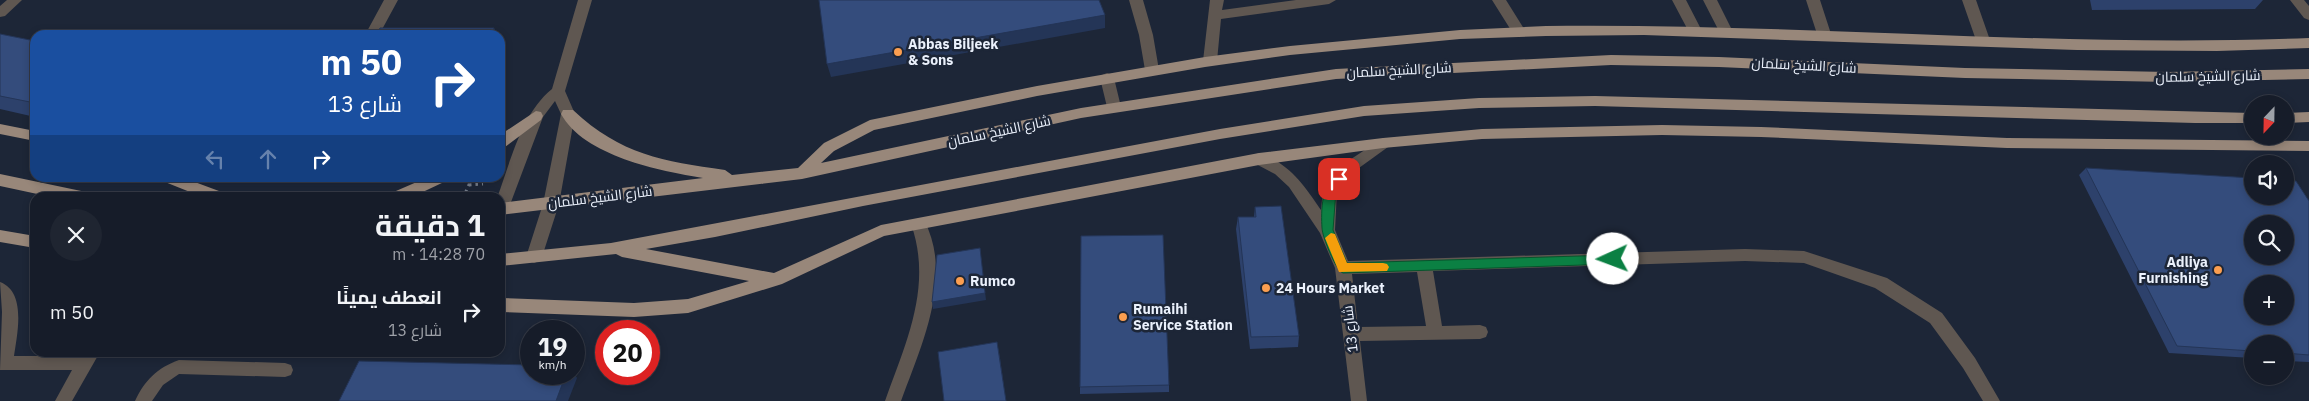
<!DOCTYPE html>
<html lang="ar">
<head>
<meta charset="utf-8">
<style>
  body { margin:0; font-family:"IBM Plex Sans",Cairo,sans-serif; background:#1f2531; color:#f1f3f6; direction:rtl; height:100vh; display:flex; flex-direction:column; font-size:19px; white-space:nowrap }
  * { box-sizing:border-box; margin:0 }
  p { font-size:16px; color:#9ea1a8 }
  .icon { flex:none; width:28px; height:28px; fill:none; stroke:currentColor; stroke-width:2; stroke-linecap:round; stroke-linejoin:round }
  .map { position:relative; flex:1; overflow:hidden; direction:ltr }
  .side { position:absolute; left:30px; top:192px; width:475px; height:165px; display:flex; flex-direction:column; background:#161c29; border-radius:15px; box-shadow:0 2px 8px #0003,0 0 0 1px #353a46; direction:rtl }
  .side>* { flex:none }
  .banner { position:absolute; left:30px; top:30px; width:475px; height:152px; border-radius:15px; box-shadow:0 2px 8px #0003,0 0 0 1px #353a46; direction:rtl; background:#1a4fa0; color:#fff; overflow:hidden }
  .needle { width:32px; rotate:202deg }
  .tools { position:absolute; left:2244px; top:95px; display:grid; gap:10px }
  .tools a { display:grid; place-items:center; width:50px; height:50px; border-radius:50%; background:#161c29; box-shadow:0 2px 8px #0003,0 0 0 1px #353a46; font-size:25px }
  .speed { position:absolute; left:520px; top:320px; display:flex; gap:10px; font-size:25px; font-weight:700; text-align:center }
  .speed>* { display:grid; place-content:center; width:65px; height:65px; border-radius:50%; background:#161c29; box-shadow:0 2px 8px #0003,0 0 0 1px #353a46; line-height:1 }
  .speed small { font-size:12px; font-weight:400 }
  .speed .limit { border:8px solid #d22; background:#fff; color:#111 }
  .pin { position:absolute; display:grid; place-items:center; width:42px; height:42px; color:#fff; margin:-21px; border-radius:10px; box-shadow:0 2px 8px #0006 }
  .me { position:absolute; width:55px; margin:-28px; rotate:268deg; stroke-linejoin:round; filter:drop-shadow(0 0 4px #0008) }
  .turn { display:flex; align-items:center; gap:18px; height:105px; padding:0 20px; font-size:22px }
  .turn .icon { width:65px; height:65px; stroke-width:2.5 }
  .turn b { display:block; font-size:35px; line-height:42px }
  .lanes { display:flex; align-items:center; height:48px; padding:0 20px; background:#0003; justify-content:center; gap:25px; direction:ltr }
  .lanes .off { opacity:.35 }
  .round { display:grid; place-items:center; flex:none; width:52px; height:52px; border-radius:26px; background:#1f2531 }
  .overview { display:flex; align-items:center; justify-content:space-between; height:85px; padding:0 20px }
  h1 { font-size:30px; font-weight:700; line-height:38px }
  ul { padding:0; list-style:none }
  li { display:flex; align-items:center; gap:15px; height:70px; padding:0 20px }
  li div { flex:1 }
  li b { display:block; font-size:19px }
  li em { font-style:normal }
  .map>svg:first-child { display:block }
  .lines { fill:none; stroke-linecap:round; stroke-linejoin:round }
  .path { stroke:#777f8d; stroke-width:3; stroke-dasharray:2.5 4; stroke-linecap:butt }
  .minor { fill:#5f5751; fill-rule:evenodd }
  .major { fill:#98877a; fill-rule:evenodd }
  .wall { fill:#2d416b }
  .shaded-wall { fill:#243557 }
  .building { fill:#344c7c; stroke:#243557; fill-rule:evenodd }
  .route { fill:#0b8043; stroke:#07532c }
  .slow { fill:#f59e0b }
  .poi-dot { fill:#fb9e50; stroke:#1d2637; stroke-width:2 }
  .labels { text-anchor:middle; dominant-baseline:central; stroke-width:5; stroke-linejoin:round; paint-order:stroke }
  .poi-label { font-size:14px; font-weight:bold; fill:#ebf1fc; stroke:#1d2637; text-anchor:start }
  .street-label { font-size:14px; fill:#ebf1fc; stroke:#1d2637 }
</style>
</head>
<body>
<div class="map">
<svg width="2309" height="401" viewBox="0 0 2309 401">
  <rect width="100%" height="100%" fill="#1d2637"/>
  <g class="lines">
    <path class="path" d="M469 185 483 184
      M463 198 472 178"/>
    <path class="minor" d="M7 0H22L5 16 0 17V6Z
      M384 0H398L379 35H365Z
      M578 0H592L565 91 575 114 559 204 542 257 539 261 534 263 529 261 526 257 543 204 561 114 555 101 543 117 508 210 505 214 500 216V198H497C511 161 521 114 552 89Z
      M1129 0H1143L1153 35 1159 70 1157 73H1147L1145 70 1139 35Z
      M1210 0H1224L1222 10 1296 0H1336L1329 4 1221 19 1217 61 1215 64H1205L1203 61Z
      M1492 0H1506L1526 32 1524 35H1514Z
      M1672 0H1686L1702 31 1700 34H1690Z
      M1703 0H1717L1733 32 1731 35H1721Z
      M1806 0H1820L1832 37 1830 40H1820L1818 37Z
      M1962 0H1976L1991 43 1989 46H1979L1977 43Z
      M2290 0H2304L2309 6V20L2304 18Z
      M1107 73 1112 75 1114 78 1121 107 1119 111H1109L1107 107 1100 78 1102 75Z
      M1383 138 1388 139 1390 143 1388 147 1352 173 1337 191 1335 230 1348 261 1745 249 1804 251 1887 278 1942 313 1975 358 2000 401H1983L1963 368 1930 323 1875 288 1804 263 1745 261 1433 271 1442 326 1480 325 1486 327 1488 332 1486 337 1480 339 1360 341 1367 401H1351L1335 268 1320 233 1289 187 1275 174 1254 163 1252 159 1254 155 1259 153C1289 163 1304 185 1321 210L1323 189 1342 165ZM1417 272 1426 326 1358 327 1352 274Z
      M919 218 924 220C954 277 921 346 901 401H885C906 342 933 286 911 224L914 220Z
      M0 282C27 292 17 335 14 356H81L83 352H100L72 401H55L72 370H0L2 312Z
      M179 360 285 363 291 365 293 370 291 375 285 377 179 374 163 385 152 401H135C145 380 157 368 179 360Z"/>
    <path class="major" d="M1546 26C1801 23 2054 48 2309 38V48L2217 51 2077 50 1644 35 1546 36 1460 39 1290 55 1205 67 1037 96 874 130 834 151 821 163 1081 108 1336 69 1611 55 1719 57 1965 68 2168 72 2309 69V79L2168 82 1965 78 1719 67 1611 65 1336 79 1081 118 802 179 500 215V203L703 178C660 171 584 156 561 114L563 110H573C621 155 663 161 725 170L732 175 798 168 824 143 870 120 1037 86 1205 57 1290 46 1460 30Z
      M1595 96 2252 113V123H2195L1595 106 1479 108 1364 116 1220 139 863 206 715 237 646 249 774 273 881 225 1259 153 1383 138 1482 129 1662 125 1761 127 2007 138 2309 141V151L2007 148 1761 137 1662 135 1482 139 1383 148 1259 165 884 236 782 284 688 313 634 317 500 312V298L634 303 688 299 749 281 622 257 616 254 500 266V254L611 243 1220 129 1364 106 1479 98Z
      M536 111 541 112 543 116 541 120 505 147 500 148V135Z
      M2309 112V122L2285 123V113Z
      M0 124 35 131V141L0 134Z
      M0 174 86 192 91 194 93 198H56L0 186Z
      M163 178H184L227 194 229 198H205L165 182Z
      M426 178H446L444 182 410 198H387L389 194Z
      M0 230 35 236V248L0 242Z"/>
  </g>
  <path class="wall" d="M2090 0H2263L2255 9 2092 10Z
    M0 34 35 41V117L0 109Z
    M2086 168 2309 201V362L2285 361V344H2252V358L2169 353 2079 175Z
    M1255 207 1299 336 1298 347 1250 349 1236 229 1238 217H1254Z
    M1169 385V392L1080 394V387Z"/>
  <path class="shaded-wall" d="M1105 15V28L831 77 827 64Z
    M494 28 498 35H491Z
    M500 38 503 44 500 51Z
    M980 248 986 300 933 309 932 302Z
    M997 342 1000 358 1006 401Z
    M574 373 577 378 568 401H556L566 374H574Z"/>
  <path class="building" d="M819 0H1099L1105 15 827 64Z
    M380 28H494L491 35H377Z
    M0 34 35 41V103L0 96Z
    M2086 168 2252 178V196H2285V180L2296 181 2309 201V355L2285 353V344H2252V351L2177 346ZM2252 224H2285V256H2252ZM2252 284H2285V316H2252Z
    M1281 206 1299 336 1251 337 1238 217H1256L1255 207Z
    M1163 235 1169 385 1080 387 1081 236Z
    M980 248 985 293 932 302 937 255Z
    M997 342 1006 401H944L938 352Z
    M359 361 531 365V374H566L556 401H339Z"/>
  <path class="route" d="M1339 175 1344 179 1336 190 1333 230 1347 263 1613 255 1619 259 1613 264 1343 273C1336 271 1322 236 1322 228 1321 212 1321 181 1339 175Z"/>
  <path class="slow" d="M1331 233 1335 234 1347 263H1383L1387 264 1389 267 1387 271 1339 272 1325 238Z"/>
  <g class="poi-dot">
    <circle cx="898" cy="52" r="5"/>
    <circle cx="2218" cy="270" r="5"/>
    <circle cx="960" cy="281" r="5"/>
    <circle cx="1266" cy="288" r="5"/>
    <circle cx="1123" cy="317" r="5"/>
  </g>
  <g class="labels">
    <g class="poi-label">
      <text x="908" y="44">Abbas Biljeek<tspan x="908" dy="16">&amp; Sons</tspan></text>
      <text x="2208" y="262" text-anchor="end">Adliya<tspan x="2208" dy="16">Furnishing</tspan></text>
      <text x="970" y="281">Rumco</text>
      <text x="1276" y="288">24 Hours Market</text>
      <text x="1133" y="309">Rumaihi<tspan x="1133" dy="16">Service Station</tspan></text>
    </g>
    <g class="street-label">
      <text transform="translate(1804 65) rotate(3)">شارع الشيخ سلمان</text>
      <text transform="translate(1399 70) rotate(-3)">شارع الشيخ سلمان</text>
      <text transform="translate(2208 76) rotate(-1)">شارع الشيخ سلمان</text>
      <text transform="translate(999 131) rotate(-12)">شارع الشيخ سلمان</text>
      <text transform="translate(600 197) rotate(-7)">شارع الشيخ سلمان</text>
      <text transform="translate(1350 329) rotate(-97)">شارع 13</text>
    </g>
  </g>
</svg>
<div class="tools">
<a><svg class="needle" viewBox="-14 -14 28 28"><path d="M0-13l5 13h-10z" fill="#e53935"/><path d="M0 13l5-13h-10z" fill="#9ea1a8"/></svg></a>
<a><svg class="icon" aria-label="sound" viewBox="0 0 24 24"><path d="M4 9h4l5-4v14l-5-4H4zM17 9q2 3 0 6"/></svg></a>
<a><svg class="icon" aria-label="search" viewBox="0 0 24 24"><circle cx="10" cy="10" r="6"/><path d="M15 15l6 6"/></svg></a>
<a>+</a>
<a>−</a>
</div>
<div class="speed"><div>19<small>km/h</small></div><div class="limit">20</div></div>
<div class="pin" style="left:1339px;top:179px;background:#d93025"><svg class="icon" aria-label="arrive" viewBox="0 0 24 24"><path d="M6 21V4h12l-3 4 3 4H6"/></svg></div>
<svg class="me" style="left:1613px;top:259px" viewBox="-20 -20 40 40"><circle r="19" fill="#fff"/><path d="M0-13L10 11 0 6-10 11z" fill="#0b8043"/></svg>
<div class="banner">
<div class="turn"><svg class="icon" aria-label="right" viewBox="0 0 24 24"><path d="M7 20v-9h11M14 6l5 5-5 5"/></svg><div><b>50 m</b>شارع 13</div></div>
<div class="lanes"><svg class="icon off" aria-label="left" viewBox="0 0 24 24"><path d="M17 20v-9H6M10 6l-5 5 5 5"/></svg><svg class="icon off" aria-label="ahead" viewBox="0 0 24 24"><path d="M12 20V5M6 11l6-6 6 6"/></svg><svg class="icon" aria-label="right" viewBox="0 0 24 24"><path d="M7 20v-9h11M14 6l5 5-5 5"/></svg></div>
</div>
<section class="side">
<div class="overview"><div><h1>1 دقيقة</h1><p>70 m · 14:28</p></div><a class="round"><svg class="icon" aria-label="close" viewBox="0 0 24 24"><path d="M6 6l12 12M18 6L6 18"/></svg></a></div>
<ul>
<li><svg class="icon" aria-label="right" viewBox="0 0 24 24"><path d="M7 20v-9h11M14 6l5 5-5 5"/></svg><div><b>انعطف يمينًا</b><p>شارع 13</p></div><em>50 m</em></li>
</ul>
</section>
</div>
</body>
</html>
